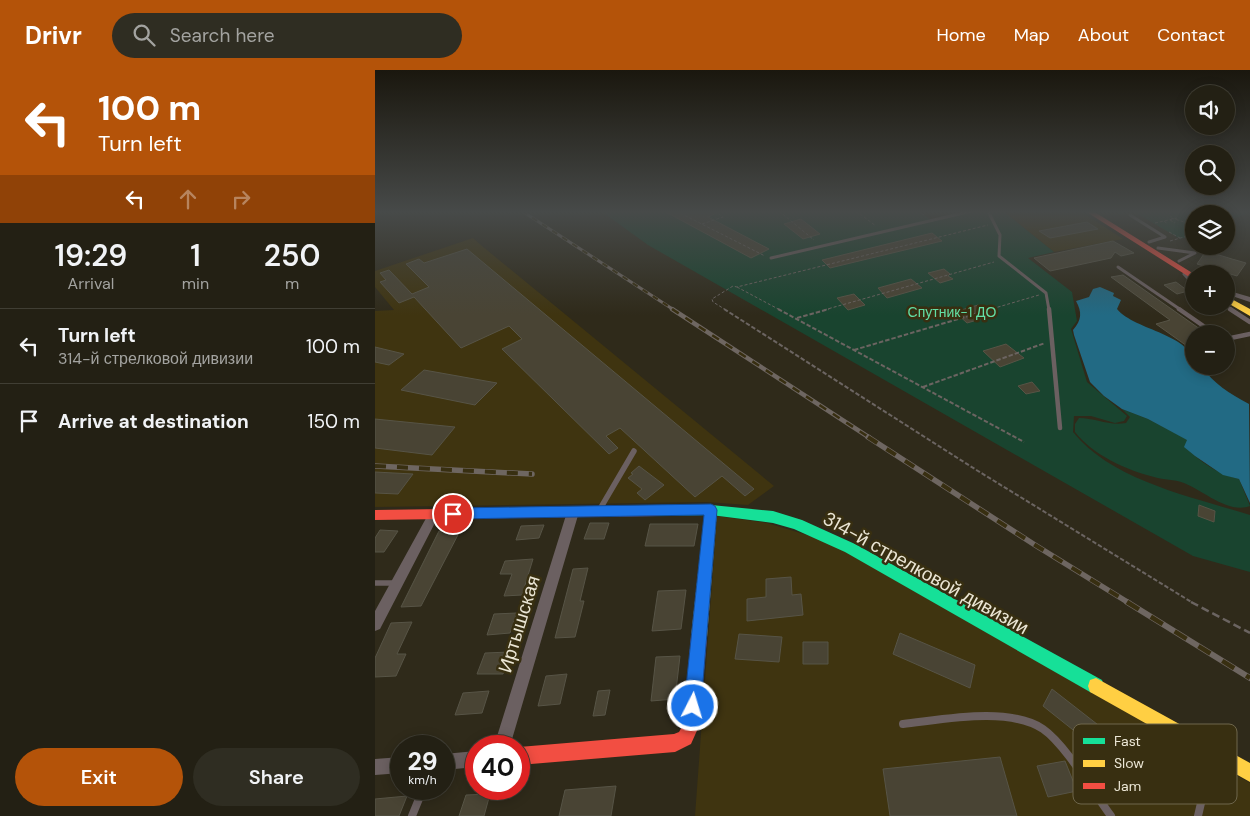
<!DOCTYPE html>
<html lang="en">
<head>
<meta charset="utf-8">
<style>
  body { margin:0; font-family:"DM Sans",sans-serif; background:#2f2d22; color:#f1f3f6; height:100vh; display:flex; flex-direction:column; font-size:19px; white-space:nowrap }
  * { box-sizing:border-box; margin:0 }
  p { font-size:16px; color:#a3a3a0 }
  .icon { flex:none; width:28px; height:28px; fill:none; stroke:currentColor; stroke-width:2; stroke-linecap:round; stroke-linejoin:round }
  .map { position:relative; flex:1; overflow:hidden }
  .drawer { display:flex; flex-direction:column; background:#232014; width:375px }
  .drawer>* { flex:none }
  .guide { background:#b45309; color:#fff; overflow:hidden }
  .tools { position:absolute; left:810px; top:15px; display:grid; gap:10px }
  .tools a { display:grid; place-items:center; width:50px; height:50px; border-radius:50%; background:#232014; box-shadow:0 2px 12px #0003,0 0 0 1px #403e34; font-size:25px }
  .speed { position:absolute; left:15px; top:665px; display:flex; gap:10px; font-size:25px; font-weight:700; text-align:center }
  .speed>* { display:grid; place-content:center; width:65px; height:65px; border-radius:50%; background:#232014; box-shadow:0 2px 12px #0003,0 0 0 1px #403e34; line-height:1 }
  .speed small { font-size:12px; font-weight:400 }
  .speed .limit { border:8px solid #d22; background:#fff; color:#111 }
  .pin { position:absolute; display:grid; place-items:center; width:42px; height:42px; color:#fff; margin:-21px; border:2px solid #fff; border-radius:50%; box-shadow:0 1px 5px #0007 }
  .me { position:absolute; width:55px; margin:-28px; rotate:5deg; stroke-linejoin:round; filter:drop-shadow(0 0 4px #0008) }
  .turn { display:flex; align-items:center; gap:18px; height:105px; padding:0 15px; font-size:22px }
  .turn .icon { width:65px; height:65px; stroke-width:2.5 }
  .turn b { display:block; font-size:35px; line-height:42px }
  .lanes { display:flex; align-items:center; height:48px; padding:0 15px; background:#0003; justify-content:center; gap:25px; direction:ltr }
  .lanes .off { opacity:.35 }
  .eta { display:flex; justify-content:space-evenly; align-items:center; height:85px; text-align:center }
  .eta b { font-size:30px; font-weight:600; line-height:35px }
  .primary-button { display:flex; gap:10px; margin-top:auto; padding:10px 15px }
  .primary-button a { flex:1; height:58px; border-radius:30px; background:#b45309; color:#fff; font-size:20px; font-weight:600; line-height:58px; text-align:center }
  .primary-button a+a { background:#2f2d22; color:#f1f3f6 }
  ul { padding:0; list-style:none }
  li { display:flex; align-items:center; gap:15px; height:75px; padding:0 15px; border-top:1px solid #403e34 }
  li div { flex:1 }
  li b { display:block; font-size:19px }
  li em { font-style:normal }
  header { display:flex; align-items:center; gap:30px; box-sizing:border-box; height:70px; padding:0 25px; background:#b45309; color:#fff }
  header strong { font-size:24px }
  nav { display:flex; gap:28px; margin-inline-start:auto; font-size:18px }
  .search { width:350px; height:45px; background:#2f2d22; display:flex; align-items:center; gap:12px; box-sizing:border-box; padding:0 18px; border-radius:28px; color:#a3a3a0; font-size:19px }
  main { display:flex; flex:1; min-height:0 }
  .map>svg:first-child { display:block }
  .built { fill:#3f3410 }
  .green { fill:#19442f }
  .water { fill:#226a84 }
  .building { fill:#494434; stroke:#575446 }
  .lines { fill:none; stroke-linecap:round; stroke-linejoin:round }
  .path-far2 { stroke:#6b6461; stroke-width:1; stroke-dasharray:3 2; stroke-linecap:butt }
  .path-far1 { stroke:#6b6461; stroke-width:2; stroke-dasharray:4.5 2; stroke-linecap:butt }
  .path { stroke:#6b6461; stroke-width:2.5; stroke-dasharray:8 4; stroke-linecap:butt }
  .lane-far3 { stroke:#6b6061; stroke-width:3 }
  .lane-far2 { stroke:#6b6061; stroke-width:4.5 }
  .lane-far1 { stroke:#6b6061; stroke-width:5.5 }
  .lane { stroke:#6b6061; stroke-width:8 }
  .street { fill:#6b6061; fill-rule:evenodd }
  .fast { fill:#16e098; fill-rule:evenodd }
  .slow { fill:#ffcf43; fill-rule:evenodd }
  .jam { fill:#f24e42; fill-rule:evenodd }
  .rail-far3-casing { stroke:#6e6661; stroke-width:3 }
  .rail-far2-casing { stroke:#6e6661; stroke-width:4.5 }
  .rail-far1-casing { stroke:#6e6661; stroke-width:5.5 }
  .rail-casing { stroke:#6e6661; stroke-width:6 }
  .rail-far3 { stroke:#382f11; stroke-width:2; stroke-dasharray:6; stroke-linecap:butt }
  .rail-far2 { stroke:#382f11; stroke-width:2.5; stroke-dasharray:8; stroke-linecap:butt }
  .rail-far1 { stroke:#382f11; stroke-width:4; stroke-dasharray:11; stroke-linecap:butt }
  .rail { stroke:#382f11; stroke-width:4.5; stroke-dasharray:14; stroke-linecap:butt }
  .route { fill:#1a73e8; stroke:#114b97 }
  .labels { text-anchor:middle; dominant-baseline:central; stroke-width:5; stroke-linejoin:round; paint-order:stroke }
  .far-park-label { font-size:14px; fill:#63e0a6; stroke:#382f11 }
  .near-street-label { font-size:19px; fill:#ebe6d5; stroke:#382f11 }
  .key { fill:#382f11; stroke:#6e664c; stroke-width:1 }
  .key-label { font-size:14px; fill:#ebe6d5 }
</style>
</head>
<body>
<header>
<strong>Drivr</strong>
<div class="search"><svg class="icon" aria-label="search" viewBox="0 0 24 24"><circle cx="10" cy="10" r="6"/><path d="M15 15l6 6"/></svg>Search here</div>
<nav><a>Home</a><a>Map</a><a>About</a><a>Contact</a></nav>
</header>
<main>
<section class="drawer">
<div class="guide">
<div class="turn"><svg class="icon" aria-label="left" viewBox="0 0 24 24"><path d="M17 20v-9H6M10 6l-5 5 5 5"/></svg><div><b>100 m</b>Turn left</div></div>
<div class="lanes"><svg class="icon" aria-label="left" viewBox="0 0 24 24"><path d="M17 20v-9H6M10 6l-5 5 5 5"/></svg><svg class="icon off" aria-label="ahead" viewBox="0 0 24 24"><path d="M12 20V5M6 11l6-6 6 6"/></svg><svg class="icon off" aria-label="right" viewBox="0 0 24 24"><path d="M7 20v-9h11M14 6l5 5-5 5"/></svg></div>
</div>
<div class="eta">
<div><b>19:29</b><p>Arrival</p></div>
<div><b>1</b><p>min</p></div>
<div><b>250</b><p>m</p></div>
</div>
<ul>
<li><svg class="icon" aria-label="left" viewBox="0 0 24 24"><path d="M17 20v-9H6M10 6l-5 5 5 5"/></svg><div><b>Turn left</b><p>314-й стрелковой дивизии</p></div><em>100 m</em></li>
<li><svg class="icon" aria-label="arrive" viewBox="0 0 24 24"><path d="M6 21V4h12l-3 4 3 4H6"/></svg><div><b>Arrive at destination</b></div><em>150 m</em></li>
</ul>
<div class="primary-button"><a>Exit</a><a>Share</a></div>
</section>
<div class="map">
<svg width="875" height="746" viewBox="0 0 875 746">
  <rect width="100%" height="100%" fill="#2f2a1a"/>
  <path class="built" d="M628 141H705L748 169 679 182Z
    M98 168 107 176 399 416 373 435 331 432 0 437V241L19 240 0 217V201Z
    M342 446 392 453 442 468 464 478 875 713V746H320Z"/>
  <path class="green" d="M226 141H542L559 151 602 141H628L679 182 653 188 697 222 702 251 696 259 712 312 752 346 749 351 740 353 716 346H699L698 362C737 411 818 427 875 445V502L818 486 273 175Z
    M739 141H870L874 143 851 151V144H819V165L805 169 758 141 744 144Z
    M747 339 773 349 813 370 810 377C826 392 842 404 864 409L875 436C853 444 829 421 809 413 799 409 789 410 779 407 751 400 718 385 700 362V354L704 348C720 348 734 356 751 353L755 347Z"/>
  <path class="water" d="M725 217 739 223 738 226 746 230 742 239C760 261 819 264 819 296H826C839 314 854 323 874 334L875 433 864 409 848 405 820 386 809 377 812 370 773 349 747 339 729 326 715 312 699 265 698 260C707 250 707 242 701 231L714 227 718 219Z"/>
  <path class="building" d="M289 141H346L333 147 394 179 376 188Z
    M426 149 445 164 428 169 409 154Z
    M712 152 723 159 675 168 664 161Z
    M557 163 567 171 455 198 447 190Z
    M738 171 759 183 746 186 740 182 736 188 675 201 659 188Z
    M92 179 379 419 370 426 347 406 320 427 245 358 231 366 243 378 234 384 127 279 147 269 134 256 86 278 39 227 24 233 5 212 11 210 5 203 14 200 37 224 54 217 31 194 44 189 49 193Z
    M831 181 857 189 871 193 862 206 822 194Z
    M569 199 575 204 573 206 578 209 565 213 553 203Z
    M748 205 832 264H819V281L781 254 795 250 736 207Z
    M536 209 547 218 512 228 503 218Z
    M801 212 813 221 802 224 789 215Z
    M479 224 490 235 473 240 462 228Z
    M603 235 616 246 592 253 580 242Z
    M631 274 649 288 625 297 608 281Z
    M0 277 29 284 14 295 0 292Z
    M49 300 122 313 100 335 26 320Z
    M657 312 665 321 651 324 643 316Z
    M0 349 80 357 57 385 0 378Z
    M264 396 289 415 270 430 262 423 267 419 253 408 258 404 256 403Z
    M0 402 38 404 23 424 0 423Z
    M824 435 840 441 839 452 823 446Z
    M215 453H234L229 469H209Z
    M275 454H323L319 476H270Z
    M169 455 164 468 141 470 146 456Z
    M86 459 46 536 26 537 64 461Z
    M5 460 23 461 9 482H0V468Z
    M158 489 147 525 129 526 137 504H125L130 491Z
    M213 498 205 531H209L200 567 180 568 198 499Z
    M416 507 417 525 426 524 428 545 372 551V529L391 527V509Z
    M311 520 306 559 277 561 283 521Z
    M142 543 135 563 112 565 119 544Z
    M37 552 22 584H31L21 606 0 607V588L16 553Z
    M525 563 600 595 595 618 518 584Z
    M364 564 407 567 404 592 360 589Z
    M428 572H453V594H428Z
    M135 582 128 604H102L110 583Z
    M305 586 300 629 276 631 281 587Z
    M192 604 185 634 163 636 171 606Z
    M677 619 736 665 727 683 668 636Z
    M235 620 230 645 218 646 223 621Z
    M114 621 107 643 80 645 88 623Z
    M625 687 642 746H515L508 699Z
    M690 691 702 721 673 727 662 696Z
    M241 716 236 746H184L190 720Z
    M115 724 109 746H84L91 725Z
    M32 726 24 746H0V729Z"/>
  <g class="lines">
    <path class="path-far2" d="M301 141 390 186
      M404 141 439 170
      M481 141 501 156
      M542 141 549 145
      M769 141 771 142
      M794 141 796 147
      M816 141 822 144
      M825 141 826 144
      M838 141V144
      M856 141 865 144
      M812 142 814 141
      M796 148 819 155
      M795 150 800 153
      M789 151 793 154
      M780 153 802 148
      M327 154 348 147 340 141
      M794 162 805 168
      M795 171 819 164
      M362 217 405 240
      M351 240 338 232 337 229 358 216 362 217 613 155
      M449 240 619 192
      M613 240 664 225"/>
    <path class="path-far1" d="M349 239 603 401 818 533
      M403 239 649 372
      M422 248 454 239
      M479 280 617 239
      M548 317 670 273"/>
    <path class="path" d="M816 532 875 563"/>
    <path class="lane-far3" d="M613 141 625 165 624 186 671 223 674 240
      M755 145 790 167
      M774 172 790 167
      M783 178 820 183 804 191
      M396 188 597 141
      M743 197 806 240
      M809 204 819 215
      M851 236 857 240"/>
    <path class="lane-far2" d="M674 239 685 358
      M804 239 840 264
      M855 239 875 252
      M851 269 875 264"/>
    <path class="lane-far1" d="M225 439 259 381
      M0 513H21"/>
    <path class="lane" d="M528 654C566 650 634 636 668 659 690 674 719 723 736 746
      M37 746 48 719
      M823 746 837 686"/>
    <path class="street" d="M851 220 875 227V232L851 224Z
      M198 437 202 439 204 442 135 676H119L192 442 194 439Z
      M59 439 63 441 65 444 63 447 5 559 0 561V541L55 441Z
      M101 681V697L69 700V684Z
      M26 687V703L0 705V689Z"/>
    <path class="fast" d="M336 435 398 441 427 450 480 474 727 610 729 616 727 622 721 624 715 622 470 482 419 459 398 453 336 445 282 446 278 445 276 441 278 437 282 436Z"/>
    <path class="slow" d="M851 226 875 239V246L851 232Z
      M336 435 340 436 342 440 332 567 329 572 324 575 319 572 316 567 330 440 332 436Z
      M721 608 875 693V712L715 622 713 616 715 610Z"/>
    <path class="jam" d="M710 141H718L819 204V210Z
      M282 436 286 437 288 441 286 445 282 446 0 450V440Z
      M324 559 329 562 332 567 324 656 316 674 300 682 144 695V677L299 664 304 662 308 655 316 567 319 562Z"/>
    <defs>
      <path id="rail-far3" d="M147 141 299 240"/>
      <path id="rail-far2" d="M297 239 495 368"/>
      <path id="rail-far1" d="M493 367 660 475 754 533
        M0 396 157 404"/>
      <path id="rail" d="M752 532 875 608"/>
    </defs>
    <use href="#rail-far3" class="rail-far3-casing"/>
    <use href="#rail-far2" class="rail-far2-casing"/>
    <use href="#rail-far1" class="rail-far1-casing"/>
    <use href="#rail" class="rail-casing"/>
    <use href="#rail-far3" class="rail-far3"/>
    <use href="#rail-far2" class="rail-far2"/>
    <use href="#rail-far1" class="rail-far1"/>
    <use href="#rail" class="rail"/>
  </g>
  <linearGradient id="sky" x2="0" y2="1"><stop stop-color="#1a170e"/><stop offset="0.58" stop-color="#474a49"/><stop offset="1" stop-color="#474a49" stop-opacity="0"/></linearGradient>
  <rect width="875" height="245" fill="url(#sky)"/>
  <path class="route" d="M336 434 340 436 342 440 326 636 323 642 318 645 312 642 309 636 329 445 78 449 74 448 72 444 74 440 78 438Z"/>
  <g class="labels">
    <g class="far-park-label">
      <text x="577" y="242">Спутник-1 ДО</text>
    </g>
    <g class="near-street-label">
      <text transform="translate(551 503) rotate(29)">314-й стрелковой дивизии</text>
      <text transform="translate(144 554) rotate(-73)">Иртышская</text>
    </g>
  </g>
  <rect x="698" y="654" width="164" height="80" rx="8" class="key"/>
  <rect x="708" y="668" width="22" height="6" fill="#16e098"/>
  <rect x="708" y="690" width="22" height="7" fill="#ffcf43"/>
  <rect x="708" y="713" width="22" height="6" fill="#f24e42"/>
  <g class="key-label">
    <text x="739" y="676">Fast</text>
    <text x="739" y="698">Slow</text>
    <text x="739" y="721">Jam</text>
  </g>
</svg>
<div class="tools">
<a><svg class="icon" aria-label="sound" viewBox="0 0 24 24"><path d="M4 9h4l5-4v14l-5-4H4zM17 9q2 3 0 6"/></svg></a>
<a><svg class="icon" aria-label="search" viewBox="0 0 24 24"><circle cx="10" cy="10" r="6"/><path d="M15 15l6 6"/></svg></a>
<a><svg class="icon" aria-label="layers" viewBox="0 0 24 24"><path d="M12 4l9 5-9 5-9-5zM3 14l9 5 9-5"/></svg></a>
<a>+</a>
<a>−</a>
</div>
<div class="speed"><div>29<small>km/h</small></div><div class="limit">40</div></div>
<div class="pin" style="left:78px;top:444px;background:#d93025"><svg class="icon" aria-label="arrive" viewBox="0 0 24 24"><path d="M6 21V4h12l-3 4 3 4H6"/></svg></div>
<svg class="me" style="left:318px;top:636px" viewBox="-20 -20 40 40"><circle r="17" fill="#1a73e8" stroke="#fff" stroke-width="3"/><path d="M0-11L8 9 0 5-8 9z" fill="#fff"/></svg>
</div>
</main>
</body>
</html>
